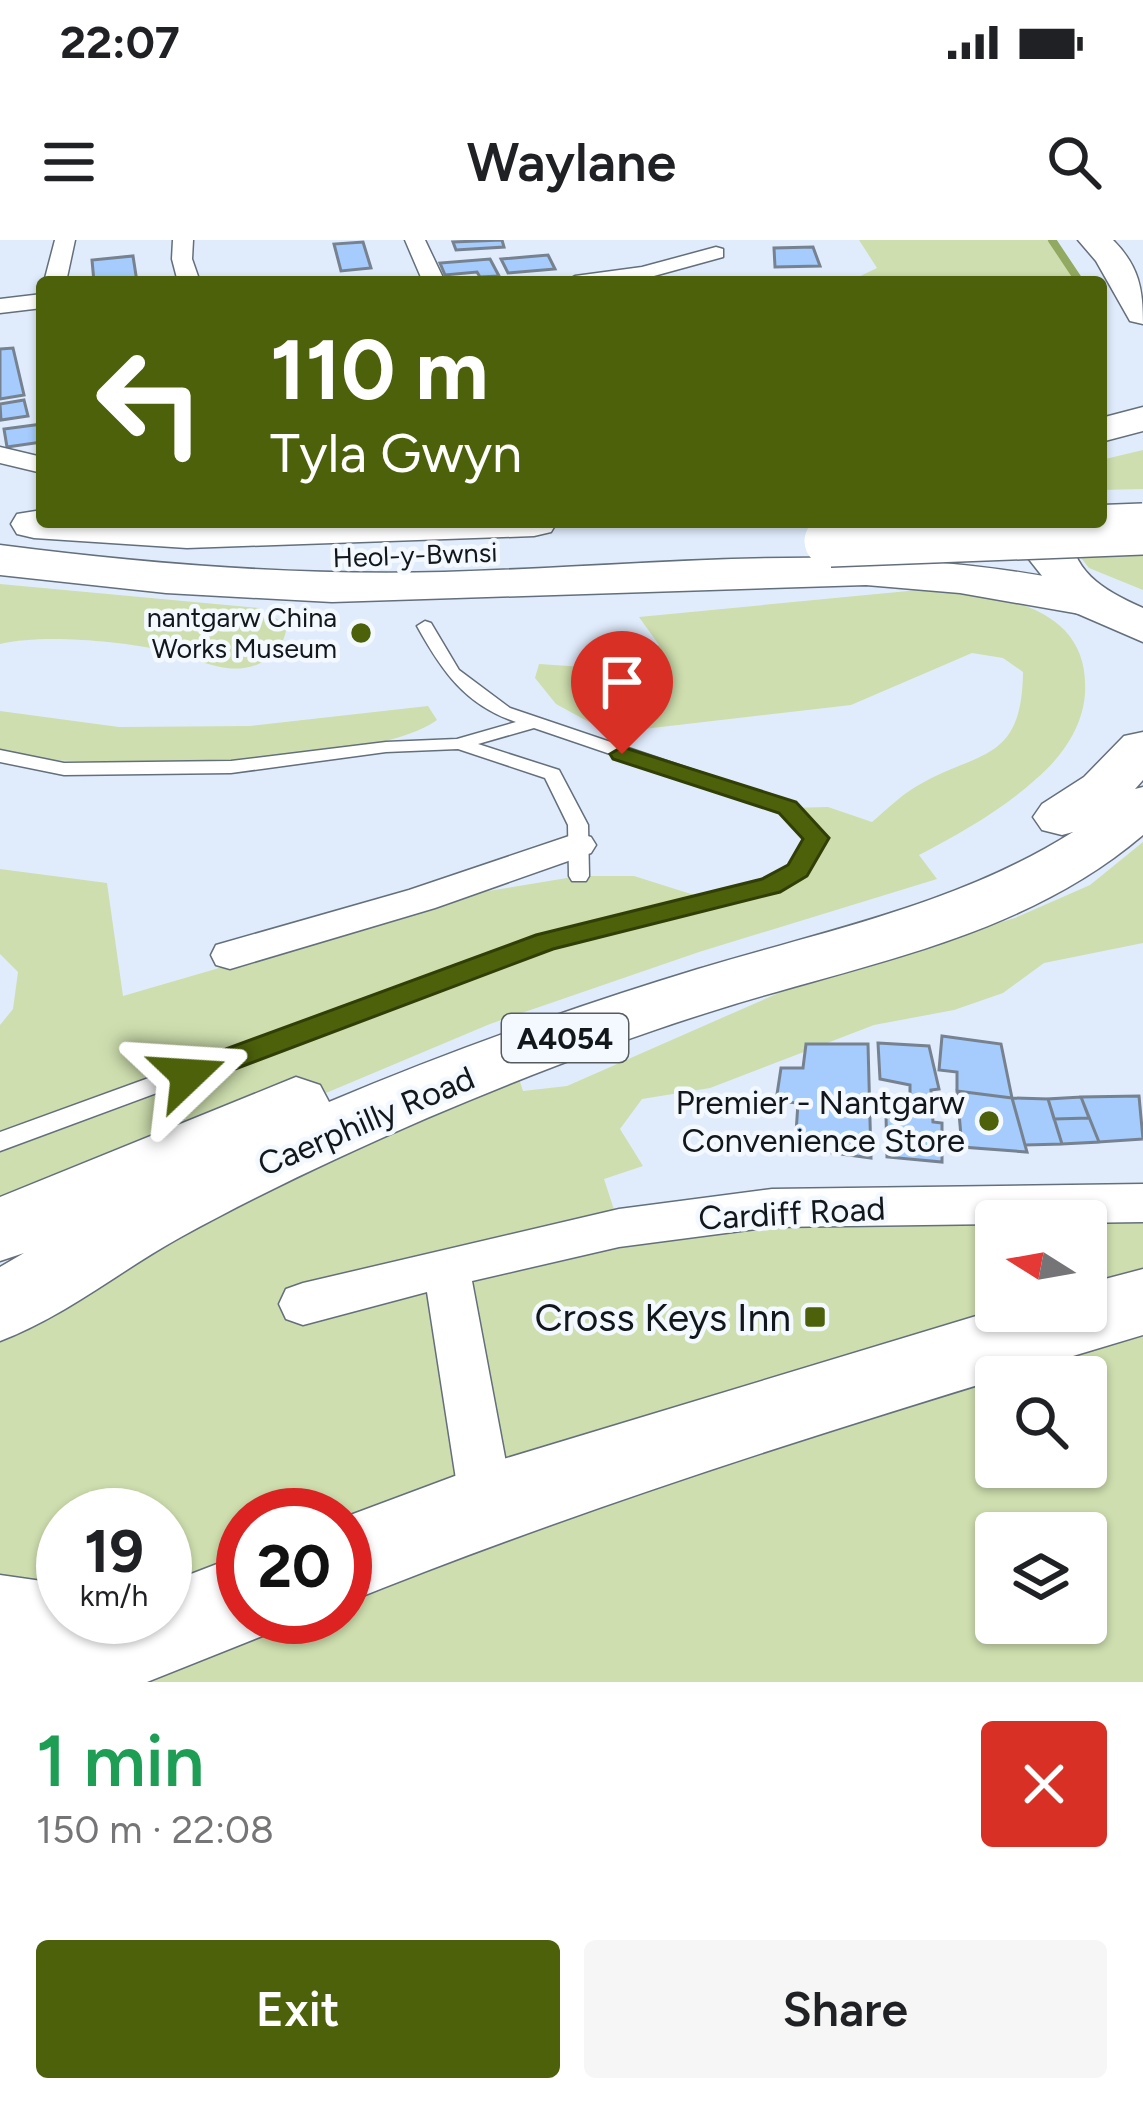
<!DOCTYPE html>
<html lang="en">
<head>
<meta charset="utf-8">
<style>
  body { margin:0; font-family:Figtree,sans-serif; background:#f6f6f6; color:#202124; height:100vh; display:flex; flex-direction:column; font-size:45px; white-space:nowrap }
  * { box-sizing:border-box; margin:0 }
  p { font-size:39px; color:#757577 }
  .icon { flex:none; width:66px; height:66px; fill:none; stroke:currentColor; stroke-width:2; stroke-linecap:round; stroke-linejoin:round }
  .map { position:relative; height:1442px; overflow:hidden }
  .side { display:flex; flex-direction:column; background:#fff; flex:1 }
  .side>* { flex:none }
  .banner { position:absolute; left:36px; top:36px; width:1071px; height:252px; border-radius:12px; box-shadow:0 3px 9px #0004; background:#4c610a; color:#fff; overflow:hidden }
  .needle { width:78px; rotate:281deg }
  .controls { position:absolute; left:975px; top:960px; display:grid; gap:24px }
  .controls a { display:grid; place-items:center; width:132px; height:132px; border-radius:12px; background:#fff; box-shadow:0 3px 9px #0004; font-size:60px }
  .speed { position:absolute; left:36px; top:1248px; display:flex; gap:24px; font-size:60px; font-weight:700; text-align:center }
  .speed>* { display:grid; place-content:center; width:156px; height:156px; border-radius:50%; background:#fff; box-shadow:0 3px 9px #0004; line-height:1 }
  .speed small { font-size:30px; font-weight:400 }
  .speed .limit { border:18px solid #d22; background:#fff; color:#111 }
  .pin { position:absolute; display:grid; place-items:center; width:102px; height:102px; color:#fff; margin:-123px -51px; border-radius:50% 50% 50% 0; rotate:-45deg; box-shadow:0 0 12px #0007 }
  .pin .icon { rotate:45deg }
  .me { position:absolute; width:132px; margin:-66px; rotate:70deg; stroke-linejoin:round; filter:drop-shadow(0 0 9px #0008) }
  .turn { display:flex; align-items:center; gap:42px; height:252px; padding:0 36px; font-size:54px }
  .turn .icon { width:156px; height:156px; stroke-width:2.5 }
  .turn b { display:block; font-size:84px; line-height:102px }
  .round { display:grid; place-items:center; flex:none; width:126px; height:126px; border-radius:12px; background:#f6f6f6 }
  .summary { display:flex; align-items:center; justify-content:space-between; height:204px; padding:0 36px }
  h1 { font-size:72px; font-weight:600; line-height:90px; color:#1e9e55 }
  .button { display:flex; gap:24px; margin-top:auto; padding:24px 36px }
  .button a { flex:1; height:138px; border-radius:12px; background:#4c610a; color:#fff; font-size:48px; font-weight:600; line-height:138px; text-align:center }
  .button a+a { background:#f6f6f6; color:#202124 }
  .status { display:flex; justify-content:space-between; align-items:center; height:84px; padding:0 60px; background:#fff; direction:ltr }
  .status svg { height:33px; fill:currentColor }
  header { display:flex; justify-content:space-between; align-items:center; height:156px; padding:0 36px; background:#fff; font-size:54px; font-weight:600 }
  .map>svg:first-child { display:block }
  .green { fill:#cedeae; fill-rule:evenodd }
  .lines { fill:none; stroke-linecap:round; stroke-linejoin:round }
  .stream { stroke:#92a961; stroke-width:8 }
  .building { fill:#a5ccfc; stroke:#778290; stroke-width:3 }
  .lane-casing { stroke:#646f7c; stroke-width:3 }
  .street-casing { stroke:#646f7c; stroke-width:3 }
  .primary-casing { stroke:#646f7c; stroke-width:3 }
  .highway-casing { stroke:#646f7c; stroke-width:3 }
  .lane { fill:#fff; fill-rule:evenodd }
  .street { fill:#fff; fill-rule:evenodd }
  .primary { fill:#fff; fill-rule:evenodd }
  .highway { fill:#fff; fill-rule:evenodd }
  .highway-bridge-casing { stroke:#646f7c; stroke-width:54; stroke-linecap:butt }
  .highway-bridge { stroke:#fff; stroke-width:51 }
  .route { fill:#4c610a; stroke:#313f06; stroke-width:3 }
  .poi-dot { fill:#4c610a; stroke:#f4f9ff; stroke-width:4.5 }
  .labels { text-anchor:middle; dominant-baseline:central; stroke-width:9; stroke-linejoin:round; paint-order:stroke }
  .far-street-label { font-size:27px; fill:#12171c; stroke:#f4f9ff }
  .far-poi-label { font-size:27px; fill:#12171c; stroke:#f4f9ff; text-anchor:end }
  .shield { fill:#f4f9ff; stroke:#565b60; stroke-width:3 }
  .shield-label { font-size:30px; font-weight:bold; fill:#12171c }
  .poi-label { font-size:33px; fill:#12171c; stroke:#f4f9ff; text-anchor:end }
  .street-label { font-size:33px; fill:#12171c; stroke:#f4f9ff }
  .near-poi-label { font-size:39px; fill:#12171c; stroke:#f4f9ff; text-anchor:end }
</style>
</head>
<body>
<div class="status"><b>22:07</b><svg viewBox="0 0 49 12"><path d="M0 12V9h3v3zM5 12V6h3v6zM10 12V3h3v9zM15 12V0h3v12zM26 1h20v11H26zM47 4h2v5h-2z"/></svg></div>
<header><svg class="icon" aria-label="menu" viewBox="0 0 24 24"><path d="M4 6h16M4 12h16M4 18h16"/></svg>Waylane<svg class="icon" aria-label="search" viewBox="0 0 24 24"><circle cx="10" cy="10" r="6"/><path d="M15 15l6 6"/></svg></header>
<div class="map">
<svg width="1143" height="1442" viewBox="0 0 1143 1442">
  <rect width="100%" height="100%" fill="#e0ecfc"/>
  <path class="green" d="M859 0H1052L1080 42H848L877 28Z
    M1143 210V249L1101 250V220Z
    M1143 303V350L1089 328 1078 314Z
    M0 344 259 368 287 385C284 409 269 424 244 428 217 432 187 414 161 410 116 401 43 394 0 404Z
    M929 349C998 355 1090 364 1085 453 1083 487 1062 517 1036 539 1002 570 959 594 919 615L937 639 699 712 490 784 0 990V785L13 769 18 732 0 714V629L107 643 123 756 476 653 579 636H634L710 660 798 630 816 598 787 568 828 567 872 582C886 570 901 555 917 546 978 510 1022 524 1023 432L1003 418 972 413 851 465 635 490 598 487 556 464 535 438 539 424 629 430 659 405 639 377Z
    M428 466 437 480C371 529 89 525 0 517V471L119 487 250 486Z
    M1143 602V703L1044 723 1003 753 954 770 874 785 710 848 642 859 620 889 643 926 604 939 620 988 1143 963V1442H9L234 1362 165 1373V1275H63V1377L0 1380V1067L512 817 523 851 567 846 824 733 1015 678 1090 645ZM996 981H1086V1071H996ZM996 1137H1086V1227H996ZM243 1275H345V1377H243ZM996 1293H1086V1383H996Z"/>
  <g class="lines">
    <path class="stream" d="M1052 0 1080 42"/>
  </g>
  <path class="building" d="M502 0 504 7 456 10 453 2Z
    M363 2 371 28 341 31 334 4Z
    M813 7 820 26 775 27 774 8Z
    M548 15 555 29 508 33 501 19Z
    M133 16 137 42H94L92 20Z
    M490 19 499 36 480 37 477 32 445 35 440 23Z
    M13 108 24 155 0 159V109Z
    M24 160 28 176 1 180 0 164Z
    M42 184V202L7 207 4 189Z
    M942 796 1001 804 1012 858 957 851V832L939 830Z
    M878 803 929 806 939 849 931 850 933 882 942 883V922L887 917 886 876 910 878V845L880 839Z
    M806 804H868L871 918 795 908 798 863 776 861 781 828H803Z
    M957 851 1012 858 1027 912 962 907Z
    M1139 856 1143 899 1099 902 1081 857Z
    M1081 857 1099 902 1062 904 1048 859Z
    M1081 857 1089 878 1054 879 1048 859Z
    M1012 858 1048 859 1062 904 1025 905Z"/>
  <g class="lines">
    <defs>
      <path id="lane" d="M425 381 431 383 459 430 510 468 794 564 826 598 805 635 777 651 551 707 0 911V892L539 696 764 641 791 626 806 599 780 572 534 488 478 504 559 530 588 585 589 636 586 641H572L569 636 568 585 545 538 458 509 386 512 231 533 64 535 0 522V510L64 523 231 521 386 502 457 499 516 482C465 465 442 431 417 386Z"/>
      <path id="street" d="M55 0H75L66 42H44Z
        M173 0H193L192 19 200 42H178L172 19Z
        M405 0H425L445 42H423Z
        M716 7 723 9V17L643 39 564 42 575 36 642 27Z
        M42 54V68L0 73V59Z
        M0 207 42 217V233L0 223Z
        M578 593 591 597 596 605 591 613 435 668 230 729 216 725 211 715 216 705 409 650Z
        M1143 944V982L772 987 619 1007 472 1041 514 1265 506 1283 487 1290 468 1283 460 1265 427 1052 303 1085 286 1079 279 1064 286 1049 303 1043 619 969 772 949Z"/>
      <path id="primary" d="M1078 0H1113C1139 26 1143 49 1143 84L1130 81 1096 21Z
        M1143 167V191L1101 202V178Z
        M1024 282H1068C1071 332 1101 349 1143 368V402L1069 370 1024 313Z
        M1143 492V540L1135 549 1143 547V595C1027 694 877 721 735 764 630 796 528 835 427 878 344 914 261 953 181 997 121 1030 64 1077 0 1101V1027L24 1013 0 1021V957L296 837 320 845 329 862C450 811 573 767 698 729 827 690 957 665 1073 592L1062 595 1042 590 1033 577 1042 564 1084 537 1124 496Z
        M1143 1029V1095C877 1175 606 1258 345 1363V1277L487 1224 996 1070 1086 1071V1044Z
        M243 1314V1377H280L275 1391 147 1442H0V1335L63 1344V1377H165V1344Z"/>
      <path id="highway" d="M42 270V282H557L551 292 534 296 187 308 34 298 17 294 11 284 17 274Z
        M0 305C147 324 295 336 444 332 666 326 885 295 1104 349L1111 360 1104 371 1086 375 960 353 866 345 332 362 166 353 0 335Z"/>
    </defs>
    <use href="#lane" class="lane-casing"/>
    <use href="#street" class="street-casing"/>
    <use href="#primary" class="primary-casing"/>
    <use href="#highway" class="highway-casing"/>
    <use href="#lane" class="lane"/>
    <use href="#street" class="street"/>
    <use href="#primary" class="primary"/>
    <use href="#highway" class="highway"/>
    <defs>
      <path id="highway-bridge" d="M830 301 1143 289"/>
    </defs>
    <use href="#highway-bridge" class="highway-bridge-casing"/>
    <use href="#highway-bridge" class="highway-bridge"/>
  </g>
  <path class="route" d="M622 507 796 562 829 598 807 636 780 652 553 709 198 843H177L173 835 177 827 536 695 762 639 788 625 803 599 779 573 613 519 610 514Z"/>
  <g class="poi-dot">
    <circle cx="361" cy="393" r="12"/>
    <circle cx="989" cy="881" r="12"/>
    <rect x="803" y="1065" width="24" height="24" rx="6"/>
  </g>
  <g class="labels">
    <g class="far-street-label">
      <text transform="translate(415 315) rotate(-2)">Heol-y-Bwnsi</text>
    </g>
    <g class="far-poi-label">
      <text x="337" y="377">nantgarw China<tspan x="337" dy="31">Works Museum</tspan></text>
    </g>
    <rect class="shield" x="502" y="774" width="126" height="48" rx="9"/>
    <g class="shield-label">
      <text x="565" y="798">A4054</text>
    </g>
    <g class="poi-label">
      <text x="965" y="862">Premier - Nantgarw<tspan x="965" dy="38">Convenience Store</tspan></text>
    </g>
    <g class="street-label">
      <text transform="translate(366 881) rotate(-23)">Caerphilly Road</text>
      <text transform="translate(792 973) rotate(-3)">Cardiff Road</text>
    </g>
    <g class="near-poi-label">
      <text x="791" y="1077">Cross Keys Inn</text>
    </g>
  </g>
</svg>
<div class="controls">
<a><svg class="needle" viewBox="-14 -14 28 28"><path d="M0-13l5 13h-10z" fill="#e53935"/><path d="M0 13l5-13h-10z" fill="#757577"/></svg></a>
<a><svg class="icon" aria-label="search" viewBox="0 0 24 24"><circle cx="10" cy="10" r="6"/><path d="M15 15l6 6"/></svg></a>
<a><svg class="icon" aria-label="layers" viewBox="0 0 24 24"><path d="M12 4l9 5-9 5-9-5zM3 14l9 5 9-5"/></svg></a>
</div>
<div class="speed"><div>19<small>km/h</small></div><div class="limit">20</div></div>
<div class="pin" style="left:622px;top:514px;background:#d93025"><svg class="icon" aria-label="arrive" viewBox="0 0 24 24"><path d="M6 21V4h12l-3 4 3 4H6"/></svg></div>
<svg class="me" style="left:188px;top:835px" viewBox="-20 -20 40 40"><path d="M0-17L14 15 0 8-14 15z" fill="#4c610a" stroke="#fff" stroke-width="4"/></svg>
<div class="banner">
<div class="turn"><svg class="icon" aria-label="left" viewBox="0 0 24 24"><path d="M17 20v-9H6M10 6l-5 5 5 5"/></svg><div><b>110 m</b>Tyla Gwyn</div></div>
</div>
</div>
<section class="side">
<div class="summary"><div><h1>1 min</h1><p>150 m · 22:08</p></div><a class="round" style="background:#d93025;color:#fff"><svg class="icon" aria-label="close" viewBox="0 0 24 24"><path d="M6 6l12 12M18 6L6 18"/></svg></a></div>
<div class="button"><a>Exit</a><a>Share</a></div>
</section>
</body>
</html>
